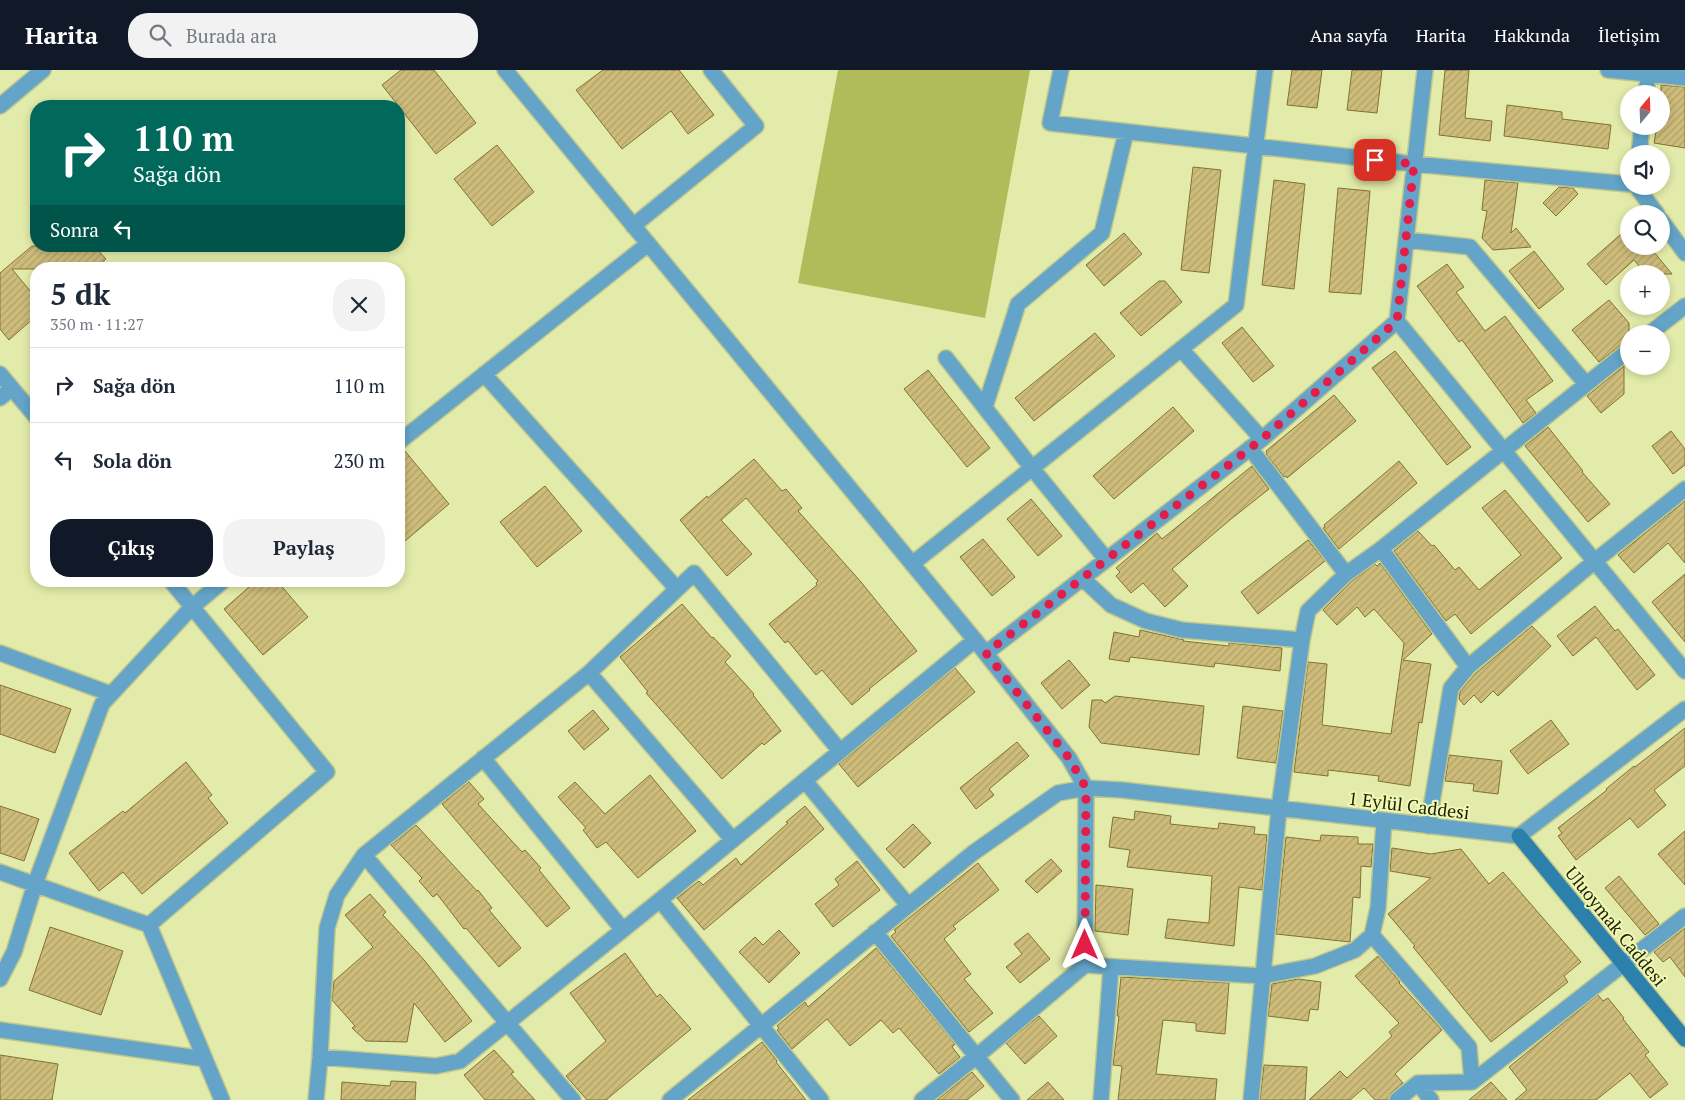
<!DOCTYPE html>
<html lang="tr">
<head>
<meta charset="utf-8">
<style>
  body { margin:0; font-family:"PT Serif",serif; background:#f2f2f3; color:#1f2937; height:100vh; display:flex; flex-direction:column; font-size:19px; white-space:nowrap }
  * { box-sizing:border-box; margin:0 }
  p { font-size:16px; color:#747a83 }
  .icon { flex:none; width:28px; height:28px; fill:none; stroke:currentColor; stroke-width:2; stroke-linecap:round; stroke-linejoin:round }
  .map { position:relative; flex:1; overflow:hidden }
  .drawer { position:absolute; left:30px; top:192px; width:375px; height:325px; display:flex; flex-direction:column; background:#fff; border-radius:20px; box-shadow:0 2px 8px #0003 }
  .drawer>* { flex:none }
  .hud { position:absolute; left:30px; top:30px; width:375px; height:152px; border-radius:20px; box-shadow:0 2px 8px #0003; background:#00695c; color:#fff; overflow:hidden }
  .needle { width:32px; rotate:19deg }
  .buttons { position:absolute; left:1620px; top:15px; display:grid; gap:10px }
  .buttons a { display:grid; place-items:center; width:50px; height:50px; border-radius:50%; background:#fff; box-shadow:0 2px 8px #0003; font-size:25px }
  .pin { position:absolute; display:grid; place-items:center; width:42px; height:42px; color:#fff; margin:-21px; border-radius:10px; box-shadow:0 2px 8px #0006 }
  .me { position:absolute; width:55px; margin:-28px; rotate:0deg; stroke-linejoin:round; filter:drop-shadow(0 0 4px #0008) }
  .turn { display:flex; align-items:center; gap:18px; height:105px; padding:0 20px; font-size:22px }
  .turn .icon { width:65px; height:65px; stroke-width:2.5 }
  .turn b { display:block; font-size:35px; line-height:42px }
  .then { display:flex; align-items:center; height:48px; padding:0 20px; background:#0003; gap:10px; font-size:19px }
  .round { display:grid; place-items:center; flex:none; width:52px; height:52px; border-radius:20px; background:#f2f2f3 }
  .summary { display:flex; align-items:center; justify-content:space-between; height:85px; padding:0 20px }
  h1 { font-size:30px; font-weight:600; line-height:38px }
  .button { display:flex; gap:10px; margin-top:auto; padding:10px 20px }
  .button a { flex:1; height:58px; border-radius:20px; background:#111827; color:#fff; font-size:20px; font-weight:600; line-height:58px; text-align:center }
  .button a+a { background:#f2f2f3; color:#1f2937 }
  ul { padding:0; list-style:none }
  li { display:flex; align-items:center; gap:15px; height:75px; padding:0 20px; border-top:1px solid #e0e1e3 }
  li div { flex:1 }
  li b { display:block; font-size:19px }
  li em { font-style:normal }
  header { display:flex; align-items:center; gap:30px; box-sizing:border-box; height:70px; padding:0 25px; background:#111827; color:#fff }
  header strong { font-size:24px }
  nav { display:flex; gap:28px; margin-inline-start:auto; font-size:18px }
  .search { width:350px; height:45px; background:#f2f2f3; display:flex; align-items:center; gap:12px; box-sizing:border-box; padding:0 18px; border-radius:20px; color:#747a83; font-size:19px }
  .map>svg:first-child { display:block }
  .green { fill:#b0bb59 }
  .building { fill:url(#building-hatch); stroke:#827231 }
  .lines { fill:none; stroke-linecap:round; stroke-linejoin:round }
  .street-casing { stroke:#bfc78c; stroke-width:18 }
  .secondary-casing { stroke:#bfc78c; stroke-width:18 }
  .street { stroke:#63a4c8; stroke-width:15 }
  .secondary { stroke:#2c81ac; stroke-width:15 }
  .route { stroke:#e11d48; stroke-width:9; stroke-dasharray:0 16.2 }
  .labels { text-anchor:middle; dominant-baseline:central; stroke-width:4; stroke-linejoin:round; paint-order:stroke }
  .street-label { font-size:18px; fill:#1f2107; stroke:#eff9b5 }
</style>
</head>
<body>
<header>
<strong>Harita</strong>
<div class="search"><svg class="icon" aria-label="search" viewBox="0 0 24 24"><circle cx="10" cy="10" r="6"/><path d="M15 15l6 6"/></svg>Burada ara</div>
<nav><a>Ana sayfa</a><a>Harita</a><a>Hakkında</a><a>İletişim</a></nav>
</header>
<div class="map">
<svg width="1685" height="1030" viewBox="0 0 1685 1030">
  <defs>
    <pattern id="building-hatch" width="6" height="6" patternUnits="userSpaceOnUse" patternTransform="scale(1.25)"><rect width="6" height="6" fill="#cebc7b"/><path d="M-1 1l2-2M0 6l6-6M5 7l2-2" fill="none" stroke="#b0a169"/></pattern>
  </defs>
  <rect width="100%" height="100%" fill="#e2eba9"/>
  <path class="green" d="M838 0H1030L985 248 798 213Z"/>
  <path class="building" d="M401 0H434L476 53 436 84 382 15Z
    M603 0H679L714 45 688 64 671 41 622 79 576 20Z
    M1292 0H1322L1317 38 1287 35Z
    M1352 0H1382L1377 43 1347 40Z
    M1445 0H1469L1465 48 1492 51 1490 71 1439 65Z
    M1661 15 1685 17V78L1654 73 1657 56H1661Z
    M1507 35 1562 42V49L1611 55 1608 79 1504 66Z
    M497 75 534 122 492 156 454 109Z
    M1193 97 1221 100 1209 203 1181 200Z
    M1274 110 1305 114 1294 219 1262 215Z
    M1485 110 1518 113 1511 163 1516 158 1531 177 1493 180 1482 168 1487 141 1482 140Z
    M1559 117 1573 118 1578 124 1556 146 1543 133Z
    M1338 118 1370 121 1361 224 1329 222Z
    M1629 157V176H1649L1672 204H1646L1634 190 1606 215 1587 194Z
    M1124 163 1142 184 1104 216 1086 195Z
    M32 176H94L106 189 95 199H12L36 228V246L9 270 0 259V203Z
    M1534 181 1564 219 1539 239 1509 201Z
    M1447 194 1464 217 1456 222 1485 261 1505 246 1553 311 1526 330 1536 343 1523 353 1462 270 1459 272 1417 216Z
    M1159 211H1165L1182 232 1141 266 1120 243Z
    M1609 230 1629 253V271L1623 273 1599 292 1572 260Z
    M1242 257 1274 296 1253 312 1222 273Z
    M1095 263 1115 286 1034 351 1015 328Z
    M1395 281 1471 377 1447 395 1372 298Z
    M1624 296V324L1601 343 1587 326Z
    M928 300 990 378 967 397 904 319Z
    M1334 325 1356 351 1287 408 1286 406 1284 407 1266 384 1267 383 1266 381Z
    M1173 337 1194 361 1114 429 1093 406Z
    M1548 357 1583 401 1582 402 1610 434 1588 452 1525 376Z
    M1671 361 1685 379V395L1673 404 1652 376Z
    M404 380 449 434 399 476V381Z
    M754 389 782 421 786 419 802 438 798 441 861 512 917 581 869 619 870 620 852 635 822 600 816 605 788 571 785 573 769 554 817 515 816 513 818 511 746 428 721 450 752 484 727 506 680 450 707 426 708 428Z
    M1399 391 1417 413 1339 479 1323 458 1325 457 1324 455Z
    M1252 396 1269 419 1231 449 1172 499 1188 516 1165 537 1143 513 1131 523 1116 506 1120 502 1116 498 1157 463 1162 469Z
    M545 416 582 461 537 497 500 452Z
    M1505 420 1562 488 1471 564 1455 544 1446 551 1394 481 1418 461 1432 476 1434 475 1455 500 1459 497 1479 520 1521 485 1482 438Z
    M1031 429 1062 466 1038 486 1007 449Z
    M1685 431V493L1668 473 1634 503 1618 485Z
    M983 469 1015 507 992 526 960 487Z
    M1308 470 1325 491 1258 544 1241 522Z
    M1380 493 1432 564 1403 590 1431 594 1422 653 1419 652 1410 716 1378 711 1379 706 1328 700V706L1294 702 1308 592 1327 594 1322 655 1391 664 1404 573 1374 539 1365 547 1357 537 1337 555 1323 540 1352 511 1375 494 1377 496Z
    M1685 504V572L1652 532Z
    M256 511H277L308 547 263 585 224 539Z
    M682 534 712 568 713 567 731 586 725 592 754 624 753 625 781 661 764 675 762 673 722 709 646 623 648 622 620 587Z
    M1595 536 1615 561 1618 559 1655 605 1637 620 1596 567 1573 586 1557 566Z
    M1532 556 1551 576 1498 626 1493 621 1481 633 1474 625 1464 635 1459 629 1460 622 1475 604Z
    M1140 560 1184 570 1183 571 1229 576V573L1282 578 1280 601 1215 593 1214 597 1130 587 1129 592 1109 589 1114 562 1139 567Z
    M1069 590 1090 615 1062 639 1041 613Z
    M955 598 975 622 858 717 839 694Z
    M0 615 71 639 55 683 0 664Z
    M1115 626 1204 636 1199 685 1101 673 1089 657 1092 630H1102L1105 633Z
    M1243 636 1283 641 1276 693 1237 688Z
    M593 640 609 659 584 680 568 661Z
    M1551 650 1569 674 1528 704 1510 681Z
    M1685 658V696L1654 720 1666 735 1638 758 1630 748 1576 790 1558 766 1562 763 1558 758 1607 720 1606 719 1634 696 1635 697Z
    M1017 672 1029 686 989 719 994 725 976 739 960 718Z
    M1449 685 1502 691 1498 724 1473 721 1474 714 1445 711Z
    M186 692 212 725 208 728 228 753 142 824 123 802 99 821 69 783 123 741 125 743Z
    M650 705 696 761 638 808 606 772 597 778 583 760 586 758 558 727 575 712 605 744Z
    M469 712 484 729 478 734 522 782 525 780 541 798 539 800 570 838 547 857 442 734Z
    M0 736 39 749 24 791 0 783Z
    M805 736 824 759 704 860 677 828 699 811 703 815 736 788 741 795 788 753 786 752Z
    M1135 741 1171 746 1170 754 1218 759 1219 753 1255 757 1254 764 1267 765 1262 820 1239 817 1234 876 1165 868 1168 849 1209 853 1212 806 1127 797 1130 780 1109 777 1113 747 1134 750Z
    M913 754 931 773 904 798 886 779Z
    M416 755 477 821 478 820 492 838 489 840 521 878 499 897 466 858 464 859 437 824 433 827 419 811 422 808 391 775Z
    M1685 761V815L1658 784Z
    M1321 765 1358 767V774H1373L1371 797 1361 796 1360 828 1353 827 1350 872 1276 864 1286 767 1320 771Z
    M1392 778 1431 784 1461 779 1489 814 1503 802 1581 892 1564 906 1568 912 1491 972 1413 877 1415 876 1388 844 1431 808 1390 801Z
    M1051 789 1062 801 1037 823 1025 811Z
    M857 791 880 820 833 857 815 834 839 815 835 809Z
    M978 793 999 820 953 856 956 859 944 869 971 904 964 909 993 943 969 962 891 866 896 862 894 860Z
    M1619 806 1659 854 1645 865 1605 818Z
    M1096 815 1133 819 1128 865 1095 861Z
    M370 824 386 842 383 845 425 891 472 951 445 972 414 933 407 972 366 971 352 958 355 956 332 930 334 911 373 877 345 845Z
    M50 857 123 881 101 945 29 920Z
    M1685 858V907L1670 887 1663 892 1654 882Z
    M779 860 800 883 769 913 739 882 755 867 763 875Z
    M1028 863 1050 889 1020 913 1006 897 1022 884 1014 874Z
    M876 878 955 974 952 977 960 987 939 1004 899 958 893 963 881 950 850 976 827 949 792 979 777 960 779 958 777 956 805 932 808 937Z
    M625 883 657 927 660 924 691 959 606 1030H587L566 1006 606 971 570 923Z
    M1378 886 1400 912 1399 913 1442 960 1395 1004 1403 1013 1391 1023 1388 1030H1375L1364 1018 1350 1030H1309L1340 1001 1347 1008 1392 966 1389 962 1399 953 1355 906Z
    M1121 907 1229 913 1225 964 1196 961V953L1163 950 1156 1004 1217 1009 1215 1030H1118L1122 996 1113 995 1119 946H1117Z
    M1298 909 1321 912 1318 940 1310 939 1308 951 1268 946 1272 914Z
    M1598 925 1603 931 1608 928 1624 948 1623 949 1649 982 1645 985 1668 1014 1650 1028 1630 1003 1596 1030H1515L1527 1020 1509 997Z
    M1039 946 1057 966 1025 994 1006 973Z
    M762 972 777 991 776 992 806 1030H688Z
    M494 980 514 1002 511 1004 535 1030H485L464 1005Z
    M0 985 58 994 52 1030H0Z
    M1264 995 1307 997 1305 1030H1260Z
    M972 1002 984 1016 967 1030H937Z
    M391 1011 416 1012 415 1030H341L342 1012 390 1016Z
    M1048 1012 1064 1030H1027Z
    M1491 1012 1507 1030H1469Z"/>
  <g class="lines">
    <defs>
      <path id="street" d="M505 0 975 570 1069 688 1086 718 1085 895
        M1061 0 1050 53 1414 94 1629 114
        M1608 0 1685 8
        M1646 24 1648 5
        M0 36 43 0
        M1639 84 1642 56
        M1636 116 1657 144
        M1661 150 1685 183
        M633 156 756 56 711 0
        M1406 170 1470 177 1586 314
        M1397 251 1685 601
        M1649 264 1685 236
        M1181 279 1262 369
        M946 288 1032 398 1106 489
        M0 304 36 347
        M484 304 677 519
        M0 328 12 318
        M985 337 1018 234 1102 163 1126 62
        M399 372 648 174
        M1250 378 1346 504
        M1381 479 1468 597 1451 618 1428 756
        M912 494 1236 235 1265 0
        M1082 508 1111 535 1146 551 1182 560 1302 570
        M171 511 327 702 149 855 222 1030
        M0 583 111 624
        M986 583 1262 369 1397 251 1425 0
        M1468 597 1595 491 1685 419
        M589 603 733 770
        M483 688 623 860
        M805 711 908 835
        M364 785 573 1030
        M0 802 149 855
        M660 830 821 1030
        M875 862 1012 1030
        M1372 865 1469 977 1472 1012
        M0 909 14 882 35 814 102 634 192 537 223 511
        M0 960 205 989
        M320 987 436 996 460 991 660 830 975 570
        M1418 1013 1431 1030
        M316 1030 320 987 327 858 337 825 364 785 589 603 694 503 840 681
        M670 1030 973 783 1058 723 1086 718 1122 720 1519 766 1685 639
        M922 1030 977 986 1085 895 1263 906 1315 896 1355 880 1372 865 1378 838 1384 751
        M1101 1030 1111 897
        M1251 1030 1279 738 1302 570 1308 541 1346 504 1381 479 1629 280
        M1397 1030 1418 1013 1472 1012 1685 846"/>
      <path id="secondary" d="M1519 766 1685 969"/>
    </defs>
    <use href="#street" class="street-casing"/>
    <use href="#secondary" class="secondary-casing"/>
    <use href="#street" class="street"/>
    <use href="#secondary" class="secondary"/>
  </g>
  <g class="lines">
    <path class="route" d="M1085 875 1086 718 1069 688 986 583 1262 369 1397 251 1414 94 1375 90"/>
  </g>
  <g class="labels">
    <g class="street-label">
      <text transform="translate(1409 735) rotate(7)">1 Eylül Caddesi</text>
      <text transform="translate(1616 856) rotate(51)">Uluoymak Caddesi</text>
    </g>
  </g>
</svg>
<div class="buttons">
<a><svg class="needle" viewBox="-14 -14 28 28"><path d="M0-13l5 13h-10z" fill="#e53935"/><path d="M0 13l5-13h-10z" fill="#747a83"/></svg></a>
<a><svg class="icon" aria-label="sound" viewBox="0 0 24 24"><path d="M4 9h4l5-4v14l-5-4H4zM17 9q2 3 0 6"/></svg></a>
<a><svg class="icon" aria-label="search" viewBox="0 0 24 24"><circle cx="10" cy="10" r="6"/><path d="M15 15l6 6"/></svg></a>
<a>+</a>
<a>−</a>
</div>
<div class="pin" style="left:1375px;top:90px;background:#d93025"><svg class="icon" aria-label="arrive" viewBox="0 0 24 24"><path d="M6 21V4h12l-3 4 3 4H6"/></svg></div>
<svg class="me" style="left:1085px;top:875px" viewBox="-20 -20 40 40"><path d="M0-17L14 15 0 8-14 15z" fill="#e11d48" stroke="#fff" stroke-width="4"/></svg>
<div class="hud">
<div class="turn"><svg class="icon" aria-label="right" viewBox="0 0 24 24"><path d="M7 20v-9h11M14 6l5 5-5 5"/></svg><div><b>110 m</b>Sağa dön</div></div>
<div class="then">Sonra<svg class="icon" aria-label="left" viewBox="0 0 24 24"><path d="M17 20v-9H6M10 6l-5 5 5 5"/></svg></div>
</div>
<section class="drawer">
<div class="summary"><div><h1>5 dk</h1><p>350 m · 11:27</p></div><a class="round"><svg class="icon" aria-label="close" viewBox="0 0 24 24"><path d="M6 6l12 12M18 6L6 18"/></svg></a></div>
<ul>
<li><svg class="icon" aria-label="right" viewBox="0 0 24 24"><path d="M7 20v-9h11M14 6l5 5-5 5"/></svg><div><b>Sağa dön</b></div><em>110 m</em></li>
<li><svg class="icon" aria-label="left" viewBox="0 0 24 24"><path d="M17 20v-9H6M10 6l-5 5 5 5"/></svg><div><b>Sola dön</b></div><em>230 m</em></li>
</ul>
<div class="button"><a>Çıkış</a><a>Paylaş</a></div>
</section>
</div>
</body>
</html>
